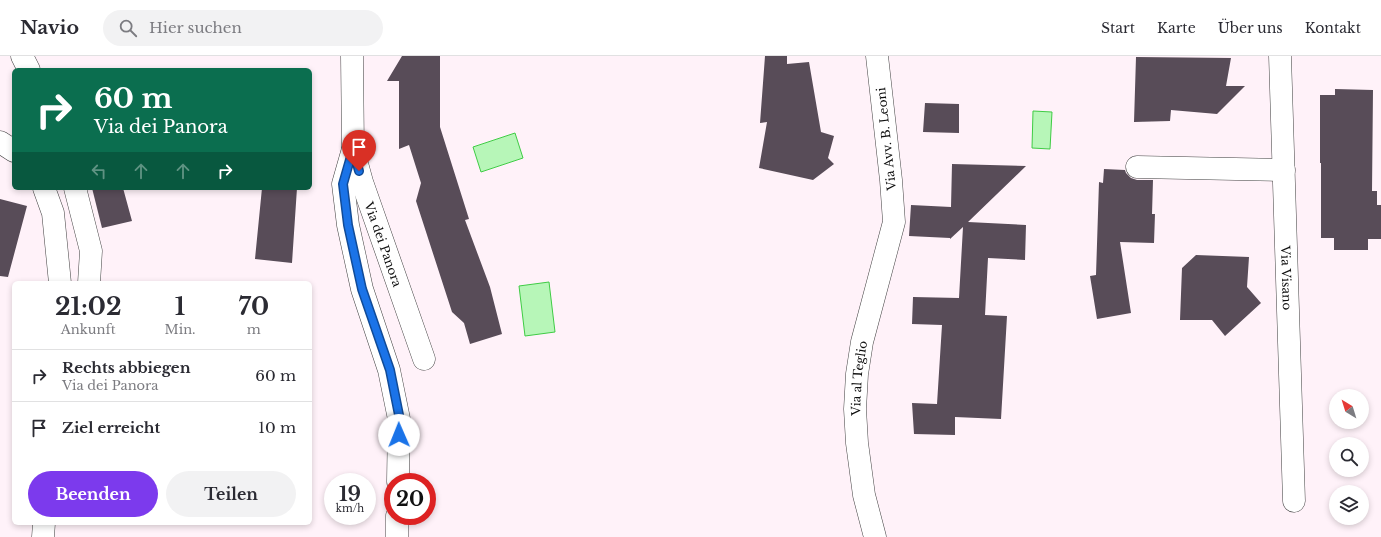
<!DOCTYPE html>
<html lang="de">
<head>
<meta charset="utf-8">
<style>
  body { margin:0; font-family:"Libre Baskerville",serif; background:#f2f2f3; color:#2b2b33; height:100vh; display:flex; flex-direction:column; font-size:15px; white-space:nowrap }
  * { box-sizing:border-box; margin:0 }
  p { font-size:13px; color:#7c7c81 }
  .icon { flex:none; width:22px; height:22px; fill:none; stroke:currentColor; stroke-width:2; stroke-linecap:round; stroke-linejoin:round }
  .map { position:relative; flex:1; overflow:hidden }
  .details { position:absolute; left:12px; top:225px; width:300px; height:244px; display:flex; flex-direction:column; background:#fff; border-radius:6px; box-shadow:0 2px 6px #0003 }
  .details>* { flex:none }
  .hud { position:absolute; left:12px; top:12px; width:300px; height:122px; border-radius:6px; box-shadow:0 2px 6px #0003; background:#0b6e4f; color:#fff; overflow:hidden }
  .needle { width:26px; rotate:322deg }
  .controls { position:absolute; left:1329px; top:333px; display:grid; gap:8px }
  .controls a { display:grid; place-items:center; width:40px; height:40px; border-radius:50%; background:#fff; box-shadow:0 2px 6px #0003; font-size:20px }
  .speed { position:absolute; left:324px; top:417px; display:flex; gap:8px; font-size:20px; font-weight:700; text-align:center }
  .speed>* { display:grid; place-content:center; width:52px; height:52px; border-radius:50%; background:#fff; box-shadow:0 2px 6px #0003; line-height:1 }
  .speed small { font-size:10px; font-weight:400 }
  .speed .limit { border:6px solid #d22; background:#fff; color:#111 }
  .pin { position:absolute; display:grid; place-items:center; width:34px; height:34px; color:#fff; margin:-41px -17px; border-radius:50% 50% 50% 0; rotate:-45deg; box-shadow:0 0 4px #0007 }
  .pin .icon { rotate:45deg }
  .me { position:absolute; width:44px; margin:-22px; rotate:359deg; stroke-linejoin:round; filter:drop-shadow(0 0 3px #0008) }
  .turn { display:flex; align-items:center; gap:14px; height:84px; padding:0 16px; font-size:18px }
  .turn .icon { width:52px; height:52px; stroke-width:2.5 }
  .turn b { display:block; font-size:28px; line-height:34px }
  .lanes { display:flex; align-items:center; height:38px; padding:0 16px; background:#0003; justify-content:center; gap:20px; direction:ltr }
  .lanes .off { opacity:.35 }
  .eta { display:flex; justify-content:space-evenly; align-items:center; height:68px; text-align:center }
  .eta b { font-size:24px; font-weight:700; line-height:28px }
  .button { display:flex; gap:8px; margin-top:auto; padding:8px 16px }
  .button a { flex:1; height:46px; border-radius:24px; background:#7c3aed; color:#fff; font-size:16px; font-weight:700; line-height:46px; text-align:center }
  .button a+a { background:#f2f2f3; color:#2b2b33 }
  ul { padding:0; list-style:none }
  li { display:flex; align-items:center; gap:12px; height:52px; padding:0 16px; border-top:1px solid #e1e1e2 }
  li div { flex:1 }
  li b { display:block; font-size:15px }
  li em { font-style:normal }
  header { display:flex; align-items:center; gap:24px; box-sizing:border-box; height:56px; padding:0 20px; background:#fff; border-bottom:1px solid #e1e1e2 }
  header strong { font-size:19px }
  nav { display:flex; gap:22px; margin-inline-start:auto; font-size:14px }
  .search { width:280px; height:36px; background:#f2f2f3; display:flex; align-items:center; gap:10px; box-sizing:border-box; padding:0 14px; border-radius:22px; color:#7c7c81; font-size:15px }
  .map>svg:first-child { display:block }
  .water { fill:#b7f6b8; stroke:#3fcc45 }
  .building { fill:#584c58 }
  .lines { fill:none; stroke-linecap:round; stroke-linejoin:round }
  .minor-casing { stroke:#424242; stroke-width:23 }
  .minor { stroke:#fff; stroke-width:22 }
  .route-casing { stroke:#114b97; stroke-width:10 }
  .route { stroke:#1a73e8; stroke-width:7 }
  .labels { text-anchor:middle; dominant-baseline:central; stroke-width:4; stroke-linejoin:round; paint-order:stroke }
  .street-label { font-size:12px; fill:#0f0f0f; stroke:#fff }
</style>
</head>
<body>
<header>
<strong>Navio</strong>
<div class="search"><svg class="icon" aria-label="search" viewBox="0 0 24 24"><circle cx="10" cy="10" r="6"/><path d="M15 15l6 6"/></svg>Hier suchen</div>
<nav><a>Start</a><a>Karte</a><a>Über uns</a><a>Kontakt</a></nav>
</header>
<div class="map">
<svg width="1381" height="481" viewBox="0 0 1381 481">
  <rect width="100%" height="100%" fill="#fff2f9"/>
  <path class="water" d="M1033 55 1052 56 1050 93 1032 92Z
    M515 77 523 102 481 116 473 91Z
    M549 226 555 276 525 280 519 230Z"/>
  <path class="building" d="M402 0H440V71L469 163 465 164 490 231 502 278 470 288 464 267 452 256 416 145 421 127 409 89 399 93V25H387Z
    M765 0H787V8L809 6 821 76 834 80 828 102 834 108 813 124 759 112 767 66 760 67Z
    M1136 1 1231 2 1226 30H1245L1217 58 1171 54 1170 65 1134 66Z
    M1335 33 1373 34 1372 135H1377V149H1381V183H1368V194H1334V182H1321V107H1320V39H1335Z
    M925 47 959 48V77L923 76Z
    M952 108 1026 110 968 166 1026 169 1025 204 988 202 985 259 1007 260 1001 363 955 361V379L914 378 912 347 937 348 942 269 912 268 913 241 959 242 963 171 950 183V182L909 180 911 149 951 151Z
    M1104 113 1125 114 1126 117 1131 122 1137 124H1153L1152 158H1155L1154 187 1120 186 1131 257 1097 263 1090 220 1096 219 1099 126 1103 127Z
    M92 132H123L132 165 102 172Z
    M262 132H297L292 207 255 203Z
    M0 143 27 150 8 221 0 220Z
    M1196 199 1249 201 1247 231 1261 247 1225 280 1212 264H1180L1182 212Z"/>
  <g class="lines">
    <defs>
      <g id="minor">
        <path d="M22 0 29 14"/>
        <path id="s1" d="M352 0 353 93 362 126 424 303"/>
        <path id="s2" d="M1280 0 1294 445"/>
        <path d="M0 86 14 95"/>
        <path d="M353 93 343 128 348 169 362 233 389 314 399 363 398 426"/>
        <path d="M1137 111 1284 114"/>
        <path d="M44 132 53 157 60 227"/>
        <path d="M75 132 91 195 89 227"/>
        <path d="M43 481 44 467"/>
        <path d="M397 481V460"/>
        <path id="s3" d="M875 481 864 439 857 387 855 353 857 318 862 286 894 166 891 124 877 0"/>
      </g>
    </defs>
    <use href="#minor" class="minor-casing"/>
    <use href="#minor" class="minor"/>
  </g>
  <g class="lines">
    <defs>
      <path id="route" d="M359 115 353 93 343 128 348 169 362 233 390 314 400 364 399 379"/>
    </defs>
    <use href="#route" class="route-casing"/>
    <use href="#route" class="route"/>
  </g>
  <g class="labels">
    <g class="street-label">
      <text transform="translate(886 83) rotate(-96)">Via Avv. B. Leoni</text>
      <text stroke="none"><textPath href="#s1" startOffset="193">Via dei Panora</textPath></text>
      <text stroke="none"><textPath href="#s2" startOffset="222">Via Visano</textPath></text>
      <text stroke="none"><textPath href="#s3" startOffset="161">Via al Teglio</textPath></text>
    </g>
  </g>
</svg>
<div class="controls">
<a><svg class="needle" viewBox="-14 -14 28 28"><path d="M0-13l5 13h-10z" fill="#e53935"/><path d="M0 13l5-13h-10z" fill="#7c7c81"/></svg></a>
<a><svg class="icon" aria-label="search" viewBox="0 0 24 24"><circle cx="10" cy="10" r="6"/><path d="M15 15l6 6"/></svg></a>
<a><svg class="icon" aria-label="layers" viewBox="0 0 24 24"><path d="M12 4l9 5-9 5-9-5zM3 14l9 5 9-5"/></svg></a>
</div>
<div class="speed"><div>19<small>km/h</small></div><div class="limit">20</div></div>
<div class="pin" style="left:359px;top:115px;background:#d93025"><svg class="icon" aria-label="arrive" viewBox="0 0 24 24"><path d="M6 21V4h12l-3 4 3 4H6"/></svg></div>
<svg class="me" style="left:399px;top:379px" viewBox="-20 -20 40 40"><circle r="19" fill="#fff"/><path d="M0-13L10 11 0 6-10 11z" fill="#1a73e8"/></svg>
<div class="hud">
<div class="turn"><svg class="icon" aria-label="right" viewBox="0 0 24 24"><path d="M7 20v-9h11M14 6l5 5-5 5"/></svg><div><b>60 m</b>Via dei Panora</div></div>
<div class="lanes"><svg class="icon off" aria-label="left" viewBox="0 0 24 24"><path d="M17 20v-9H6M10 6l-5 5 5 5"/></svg><svg class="icon off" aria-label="ahead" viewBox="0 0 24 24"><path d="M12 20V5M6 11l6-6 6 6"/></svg><svg class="icon off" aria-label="ahead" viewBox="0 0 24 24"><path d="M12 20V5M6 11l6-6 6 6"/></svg><svg class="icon" aria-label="right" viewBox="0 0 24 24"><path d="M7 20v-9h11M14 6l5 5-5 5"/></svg></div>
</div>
<section class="details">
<div class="eta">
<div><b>21:02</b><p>Ankunft</p></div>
<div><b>1</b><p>Min.</p></div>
<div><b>70</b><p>m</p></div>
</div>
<ul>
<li><svg class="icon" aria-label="right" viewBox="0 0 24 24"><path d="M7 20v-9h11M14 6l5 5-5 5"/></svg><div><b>Rechts abbiegen</b><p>Via dei Panora</p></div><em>60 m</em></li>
<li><svg class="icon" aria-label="arrive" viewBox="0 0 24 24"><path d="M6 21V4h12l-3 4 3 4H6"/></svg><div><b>Ziel erreicht</b></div><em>10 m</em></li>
</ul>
<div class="button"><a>Beenden</a><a>Teilen</a></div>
</section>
</div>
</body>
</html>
